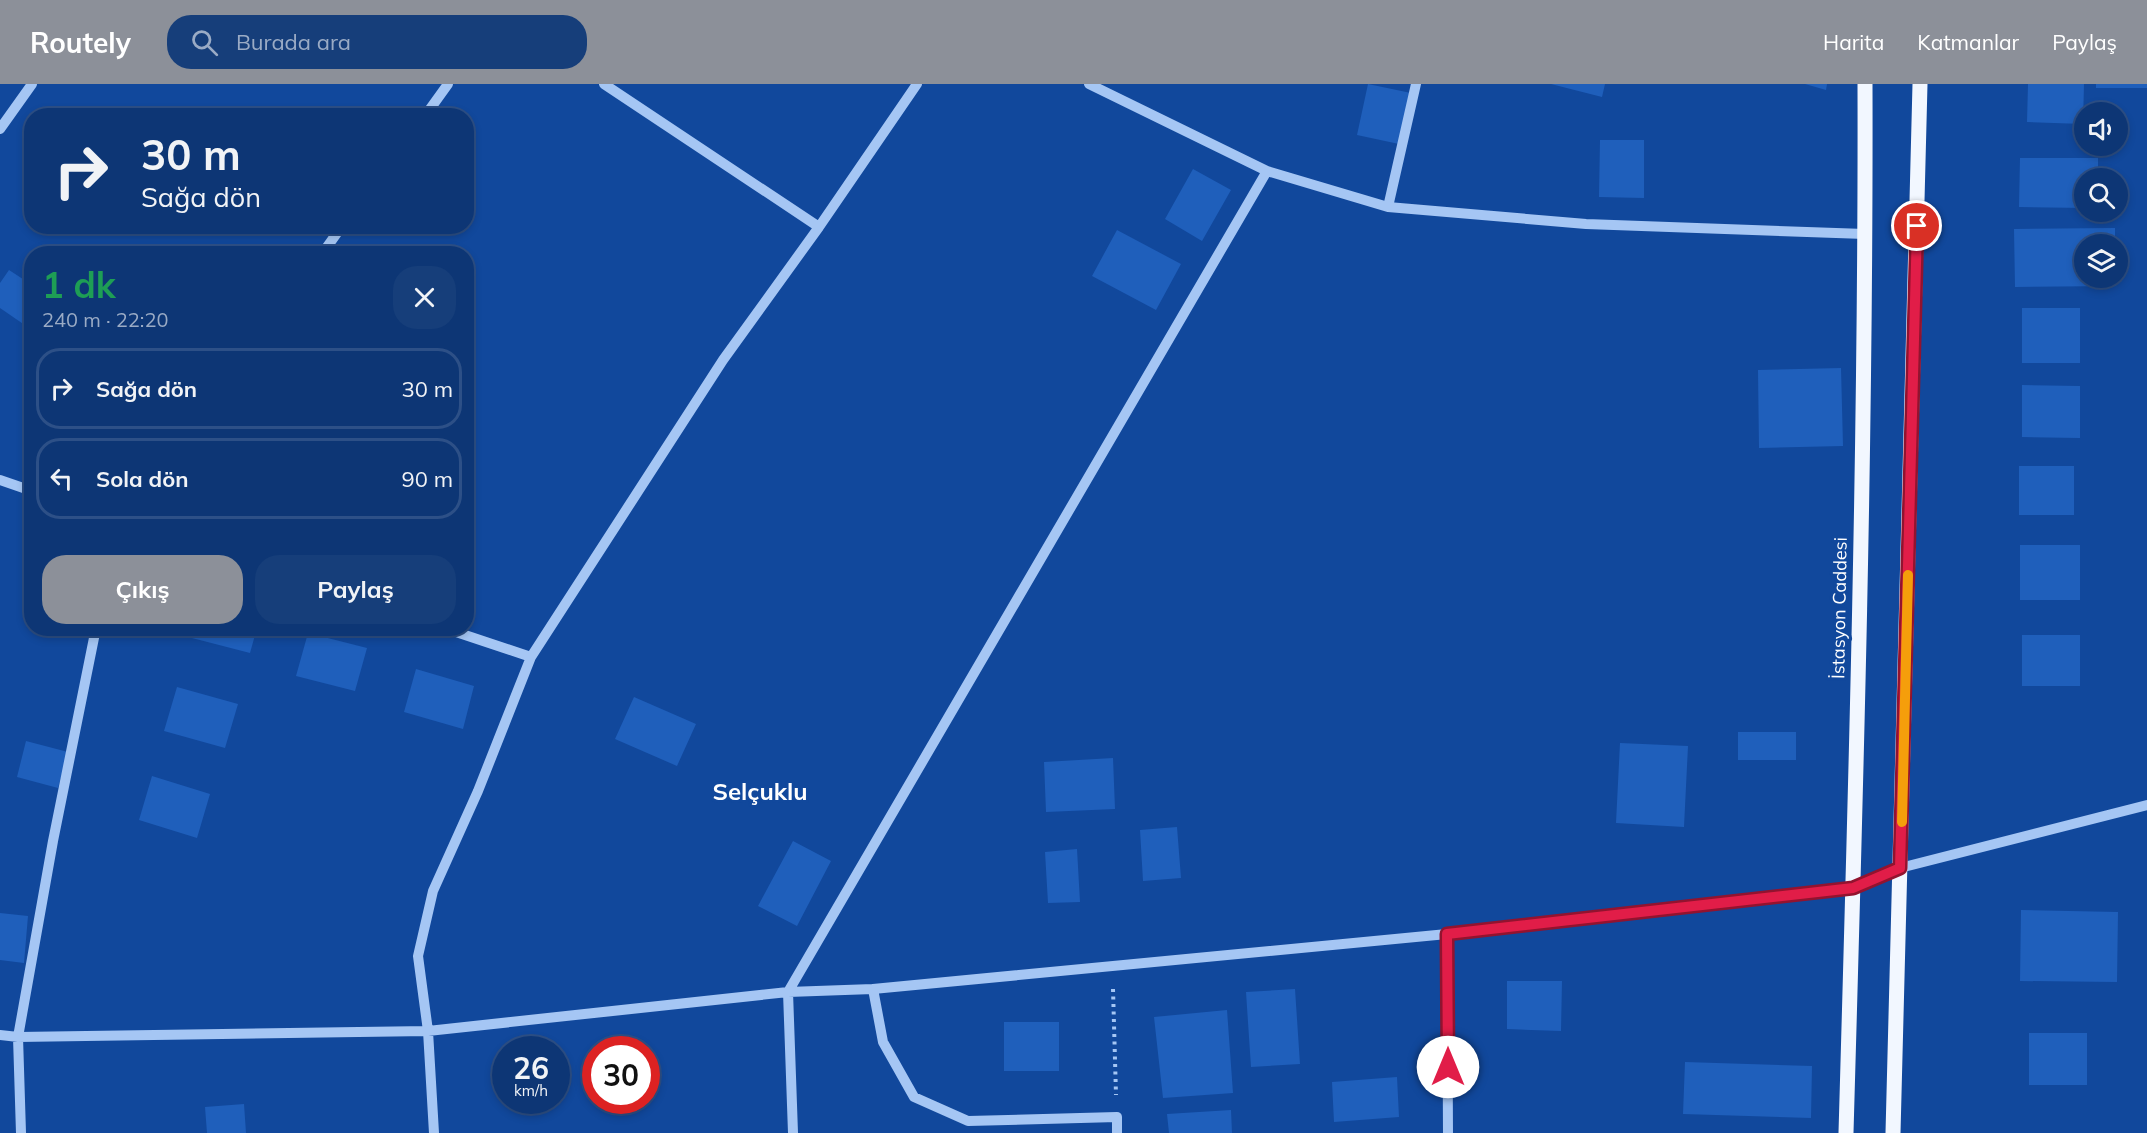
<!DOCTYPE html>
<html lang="tr">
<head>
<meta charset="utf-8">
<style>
  body { margin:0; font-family:Mulish,sans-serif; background:#163e7a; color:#f1f3f6; height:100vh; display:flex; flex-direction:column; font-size:22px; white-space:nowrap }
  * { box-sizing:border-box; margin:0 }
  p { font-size:20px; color:#9aabc5 }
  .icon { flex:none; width:33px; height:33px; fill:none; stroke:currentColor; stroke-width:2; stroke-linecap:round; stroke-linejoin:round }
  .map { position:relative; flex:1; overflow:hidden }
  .drawer { position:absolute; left:24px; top:162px; width:450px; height:390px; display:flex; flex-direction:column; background:#0d3675; border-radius:24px; box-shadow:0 3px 9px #0003,0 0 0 2px #2d5087 }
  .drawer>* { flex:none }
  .guide { position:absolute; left:24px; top:24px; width:450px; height:126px; border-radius:24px; box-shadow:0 3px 9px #0003,0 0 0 2px #2d5087; background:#0d3675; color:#f1f3f6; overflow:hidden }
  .fabs { position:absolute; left:2074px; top:18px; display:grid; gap:12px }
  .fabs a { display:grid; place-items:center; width:54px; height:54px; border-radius:50%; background:#0d3675; box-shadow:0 3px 9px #0003,0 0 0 2px #2d5087; font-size:30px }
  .speed { position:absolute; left:492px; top:952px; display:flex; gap:12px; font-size:30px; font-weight:700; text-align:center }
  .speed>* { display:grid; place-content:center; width:78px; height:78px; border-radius:50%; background:#0d3675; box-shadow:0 3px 9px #0003,0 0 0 2px #2d5087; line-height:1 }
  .speed small { font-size:15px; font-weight:400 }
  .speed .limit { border:9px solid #d22; background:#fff; color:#111 }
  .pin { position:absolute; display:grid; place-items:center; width:51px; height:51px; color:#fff; margin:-26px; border:3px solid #fff; border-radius:50%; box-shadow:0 2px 6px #0007 }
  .me { position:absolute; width:66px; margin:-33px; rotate:0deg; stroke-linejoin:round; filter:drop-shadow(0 0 4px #0008) }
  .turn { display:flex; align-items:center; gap:21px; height:126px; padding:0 18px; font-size:27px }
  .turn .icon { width:78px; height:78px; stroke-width:2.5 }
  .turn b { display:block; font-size:42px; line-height:51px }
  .round { display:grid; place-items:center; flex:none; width:63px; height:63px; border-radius:24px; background:#163e7a }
  .headline { display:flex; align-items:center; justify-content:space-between; height:102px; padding:0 18px }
  h1 { font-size:36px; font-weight:700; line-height:45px; color:#1e9e55 }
  .action { display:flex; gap:12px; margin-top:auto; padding:12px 18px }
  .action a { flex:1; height:69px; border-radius:24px; background:#8c9099; color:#fff; font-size:24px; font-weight:700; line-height:69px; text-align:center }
  .action a+a { background:#163e7a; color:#f1f3f6 }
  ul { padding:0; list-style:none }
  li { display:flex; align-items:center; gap:18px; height:81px; margin:0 12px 9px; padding:0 6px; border:3px solid #2d5087; border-radius:24px }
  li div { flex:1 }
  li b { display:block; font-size:22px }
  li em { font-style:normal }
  header { display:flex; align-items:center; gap:36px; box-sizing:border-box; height:84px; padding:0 30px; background:#8c9099; color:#fff }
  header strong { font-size:28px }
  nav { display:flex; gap:33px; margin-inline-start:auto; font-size:21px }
  .search { width:420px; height:54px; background:#163e7a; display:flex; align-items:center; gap:15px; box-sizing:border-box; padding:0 21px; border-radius:24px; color:#9aabc5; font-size:22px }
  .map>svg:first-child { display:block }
  .building { fill:#1f5fbb }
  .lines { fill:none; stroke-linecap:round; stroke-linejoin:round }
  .path { stroke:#a5c6f4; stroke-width:4; stroke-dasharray:3 4.5; stroke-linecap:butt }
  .minor { stroke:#a5c6f4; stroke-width:10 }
  .major { stroke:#f2f7ff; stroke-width:15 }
  .route-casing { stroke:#92132f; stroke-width:15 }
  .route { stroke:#e11d48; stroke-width:10 }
  .slow { stroke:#f59e0b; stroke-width:10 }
  .labels { text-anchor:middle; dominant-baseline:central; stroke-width:6; stroke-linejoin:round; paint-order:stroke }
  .street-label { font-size:18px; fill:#fff; stroke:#11489c }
  .district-label { font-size:24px; font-weight:bold; fill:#fff; stroke:#11489c }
</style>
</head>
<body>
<header>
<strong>Routely</strong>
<div class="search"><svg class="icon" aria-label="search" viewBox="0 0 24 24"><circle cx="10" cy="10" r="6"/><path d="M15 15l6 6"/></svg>Burada ara</div>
<nav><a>Harita</a><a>Katmanlar</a><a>Paylaş</a></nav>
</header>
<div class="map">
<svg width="2147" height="1049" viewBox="0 0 2147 1049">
  <rect width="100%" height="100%" fill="#11489c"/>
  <path class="building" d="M1368 0 1411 9 1399 60 1357 51Z
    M1551 0H1605L1602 13Z
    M1805 0H1827L1826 6Z
    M2028 0H2084L2083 40 2027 38Z
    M2096 0H2147V4H2096Z
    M1600 56H1644V114L1599 113Z
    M2020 74H2098V94H2085V124L2019 123Z
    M1193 85 1231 106 1202 157 1165 135Z
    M2115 144V160H2085V194H2116V202L2015 203 2014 145Z
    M1117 146 1181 180 1156 226 1092 192Z
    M9 186 32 201V246L0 224V199Z
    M2022 224H2080V279H2022Z
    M1841 284 1843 362 1759 364 1758 286Z
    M2022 301 2080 302V354L2022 353Z
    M2019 382H2074V431H2019Z
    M2020 461H2080V516H2020Z
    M31 480H32V507L24 505Z
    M194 544H257L250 569 192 554Z
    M308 549 367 564 355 607 296 592Z
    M2022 551H2080V602H2022Z
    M416 585 474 602 463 645 404 628Z
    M177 603 238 620 225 664 164 647Z
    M634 613 696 640 677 682 615 655Z
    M1738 648H1796V676H1738Z
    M26 657 68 668 58 704 17 693Z
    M1620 659 1688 662 1684 743 1616 739Z
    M1113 674 1115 725 1046 728 1044 678Z
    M152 692 210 710 197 754 139 736Z
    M1177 743 1181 794 1143 797 1140 746Z
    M793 757 831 777 797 842 758 822Z
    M1077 765 1080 818 1048 819 1045 768Z
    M2021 826 2118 828 2117 898 2020 897Z
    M0 829 28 832 24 879 0 876Z
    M1507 897H1562L1561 947 1507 945Z
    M1295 905 1300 980 1251 983 1246 908Z
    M1227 926 1233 1009 1163 1014 1154 933Z
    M1004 938H1059V987H1004Z
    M2029 949H2087V1001H2029Z
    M1685 978 1812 982 1811 1034 1683 1030Z
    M1397 993 1399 1033 1334 1038 1332 998Z
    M244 1020 246 1049H207L205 1023Z
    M1231 1026 1232 1049H1169L1167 1030Z"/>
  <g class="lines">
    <path class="path" d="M1113 905 1116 1011"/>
    <path class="minor" d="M604 0 819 143
      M1089 0 1267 87 1388 123 1416 0
      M425 32 448 0
      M0 45 32 0
      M1388 123 1586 140 1865 150
      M322 170 342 142
      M0 396 32 407
      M444 544 531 573
      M1447 850 1448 1049
      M873 905 883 958 914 1013 968 1037 1117 1033V1049
      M0 951 18 953 428 947 788 908 873 905 1447 850 1853 804 1900 784 2147 721
      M21 1049 18 953 53 757 96 544
      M434 1049 428 947 418 872 433 807 478 707 531 573 723 276 819 143 917 0
      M793 1049 788 908 1267 87"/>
    <path class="major" d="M1846 1049C1856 700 1866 350 1865 0
      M1893 1049 1920 0"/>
  </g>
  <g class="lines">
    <defs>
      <path id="route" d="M1448 983 1447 850 1853 804 1900 784 1917 142"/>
    </defs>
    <use href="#route" class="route-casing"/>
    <use href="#route" class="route"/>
    <path class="slow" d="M1902 738 1908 491"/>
  </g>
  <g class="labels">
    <g class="street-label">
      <text transform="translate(1839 524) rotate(-89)">İstasyon Caddesi</text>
    </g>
    <g class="district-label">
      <text x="760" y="707">Selçuklu</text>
    </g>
  </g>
</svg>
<div class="fabs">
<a><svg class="icon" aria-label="sound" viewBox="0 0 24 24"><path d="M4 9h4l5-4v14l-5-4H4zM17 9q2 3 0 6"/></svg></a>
<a><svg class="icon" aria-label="search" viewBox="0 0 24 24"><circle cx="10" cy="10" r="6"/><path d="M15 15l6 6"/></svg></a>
<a><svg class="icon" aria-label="layers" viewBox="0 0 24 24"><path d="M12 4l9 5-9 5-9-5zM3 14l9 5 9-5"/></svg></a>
</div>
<div class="speed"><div>26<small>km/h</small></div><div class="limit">30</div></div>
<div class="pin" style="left:1917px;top:142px;background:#d93025"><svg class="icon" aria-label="arrive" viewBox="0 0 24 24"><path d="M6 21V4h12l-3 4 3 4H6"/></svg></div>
<svg class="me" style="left:1448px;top:983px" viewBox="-20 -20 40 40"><circle r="19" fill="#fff"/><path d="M0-13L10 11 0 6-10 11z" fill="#e11d48"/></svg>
<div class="guide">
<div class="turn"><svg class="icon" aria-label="right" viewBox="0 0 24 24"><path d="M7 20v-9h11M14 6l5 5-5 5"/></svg><div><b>30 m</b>Sağa dön</div></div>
</div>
<section class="drawer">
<div class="headline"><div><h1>1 dk</h1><p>240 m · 22:20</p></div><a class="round"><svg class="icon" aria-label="close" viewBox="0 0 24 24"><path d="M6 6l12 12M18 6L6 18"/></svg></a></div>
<ul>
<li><svg class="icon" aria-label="right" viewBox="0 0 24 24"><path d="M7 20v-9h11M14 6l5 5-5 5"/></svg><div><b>Sağa dön</b></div><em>30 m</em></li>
<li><svg class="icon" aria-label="left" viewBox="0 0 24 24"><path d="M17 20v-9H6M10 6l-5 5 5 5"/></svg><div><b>Sola dön</b></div><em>90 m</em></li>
</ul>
<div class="action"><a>Çıkış</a><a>Paylaş</a></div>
</section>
</div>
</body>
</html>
